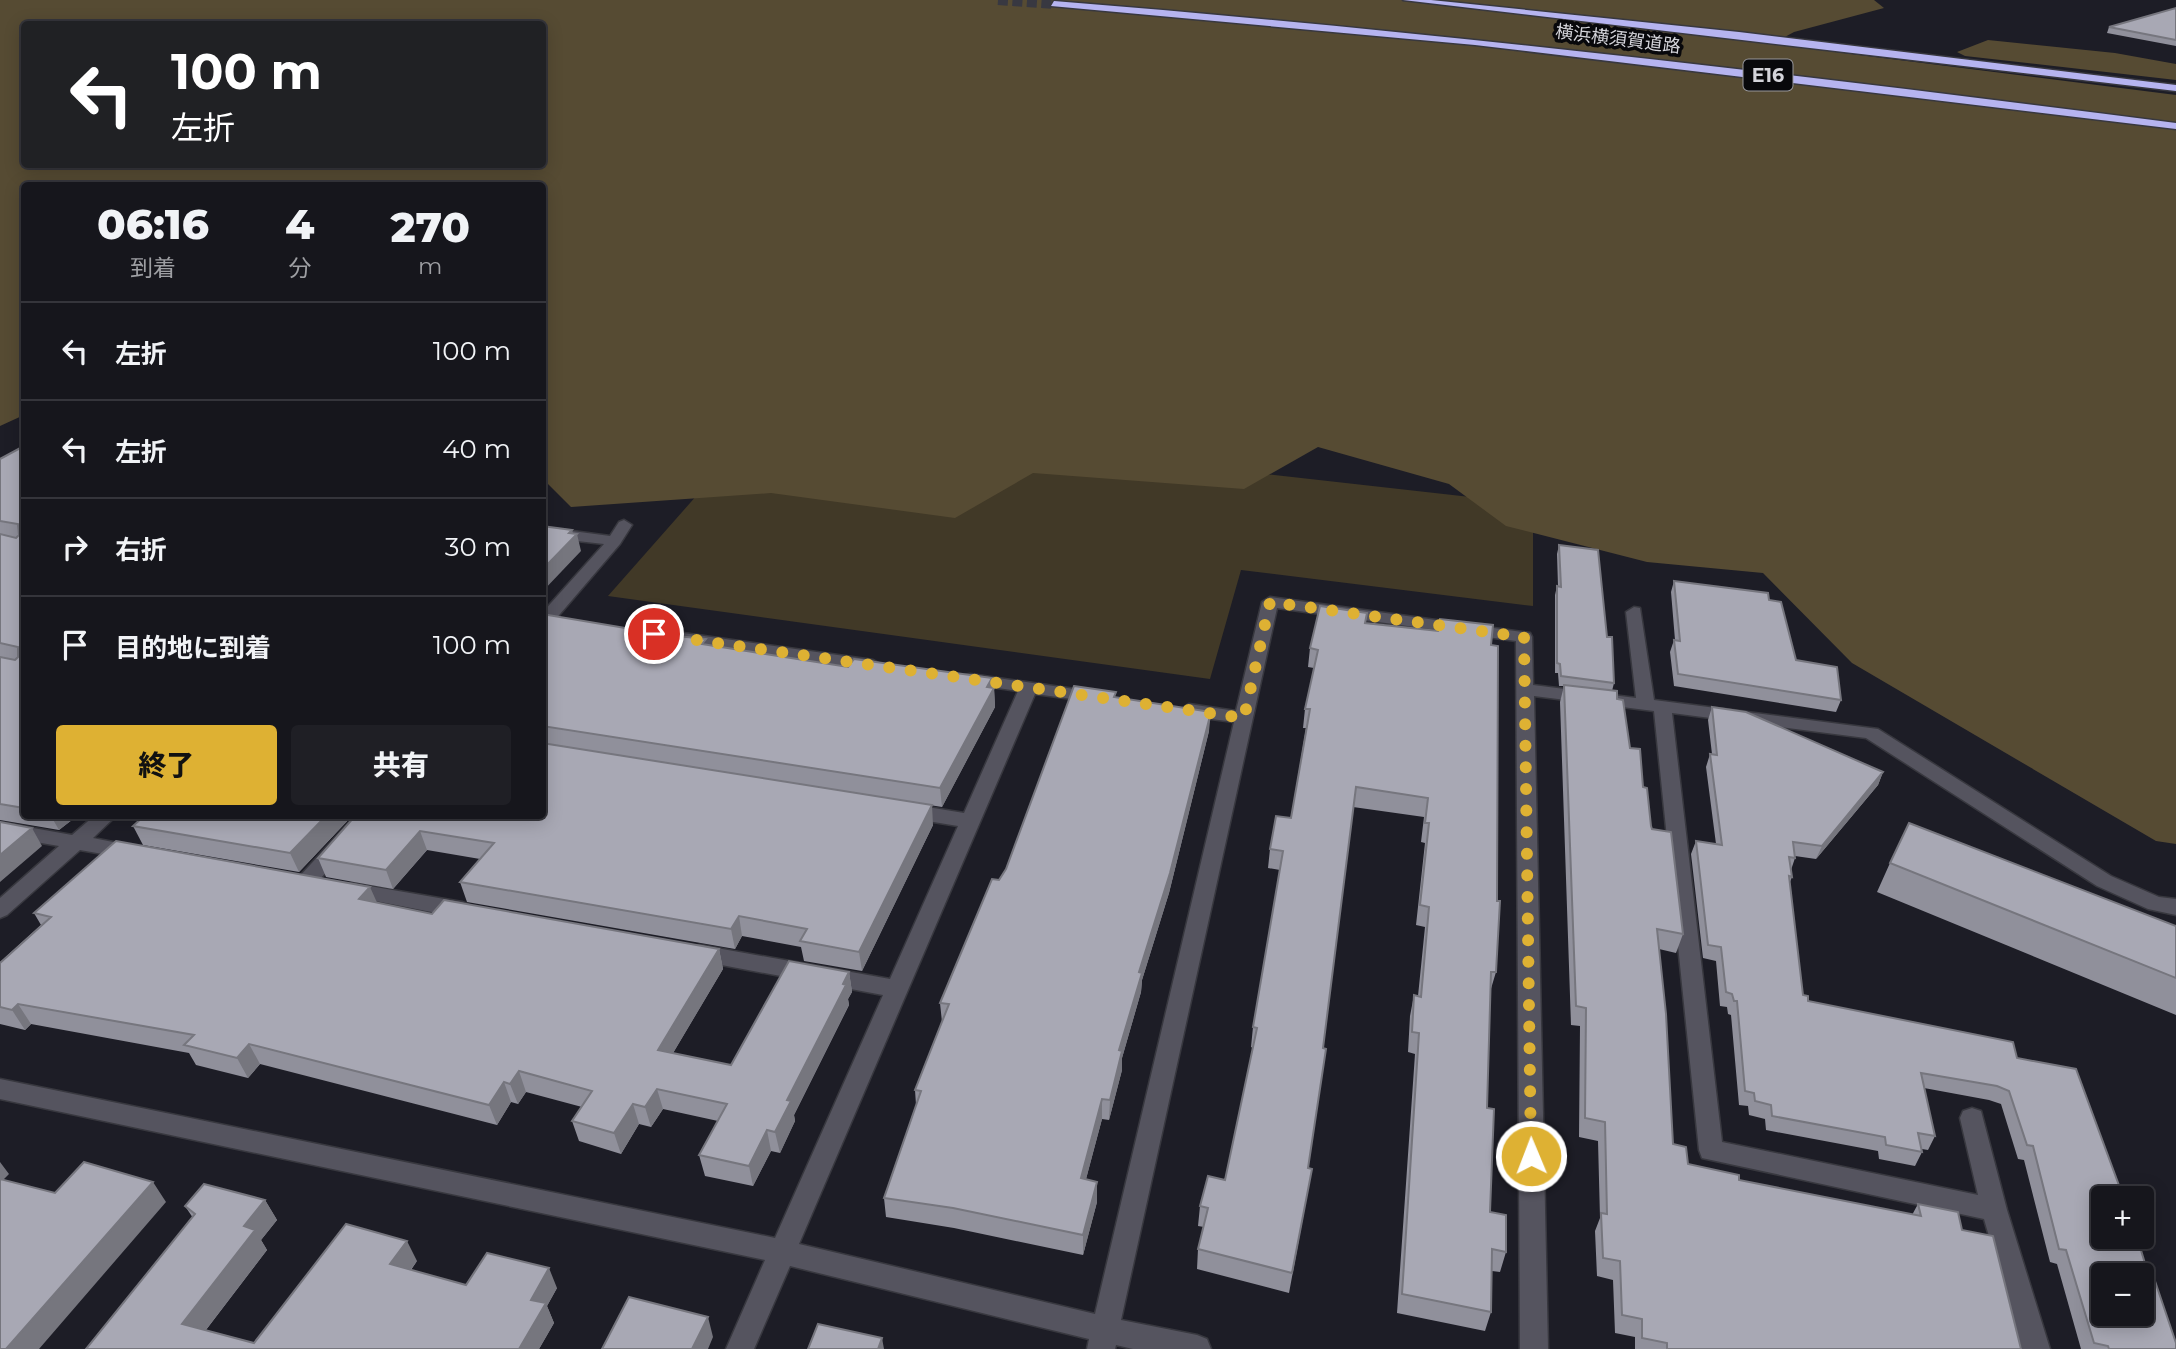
<!DOCTYPE html>
<html lang="ja">
<head>
<meta charset="utf-8">
<style>
  body { margin:0; font-family:Montserrat,"Noto Sans JP",sans-serif; background:#1f1f25; color:#f1f3f6; height:100vh; display:flex; flex-direction:column; font-size:26px; white-space:nowrap }
  * { box-sizing:border-box; margin:0 }
  p { font-size:23px; color:#9e9fa3 }
  .icon { flex:none; width:38px; height:38px; fill:none; stroke:currentColor; stroke-width:2; stroke-linecap:round; stroke-linejoin:round }
  .map { position:relative; flex:1; overflow:hidden }
  .drawer { position:absolute; left:21px; top:182px; width:525px; height:637px; display:flex; flex-direction:column; background:#16161c; border-radius:7px; box-shadow:0 4px 18px #0003,0 0 0 2px #35353b }
  .drawer>* { flex:none }
  .banner { position:absolute; left:21px; top:21px; width:525px; height:147px; border-radius:7px; box-shadow:0 4px 18px #0003,0 0 0 2px #35353b; background:#202124; color:#fff; overflow:hidden }
  .buttons { position:absolute; left:2091px; top:1186px; display:grid; gap:14px }
  .buttons a { display:grid; place-items:center; width:63px; height:63px; border-radius:7px; background:#16161c; box-shadow:0 4px 18px #0003,0 0 0 2px #35353b; font-size:35px }
  .pin { position:absolute; display:grid; place-items:center; width:60px; height:60px; color:#fff; margin:-30px; border:4px solid #fff; border-radius:50%; box-shadow:0 2px 7px #0007 }
  .me { position:absolute; width:77px; margin:-38px; rotate:359deg; stroke-linejoin:round; filter:drop-shadow(0 0 5px #0008) }
  .turn { display:flex; align-items:center; gap:24px; height:147px; padding:0 35px; font-size:32px }
  .turn .icon { width:91px; height:91px; stroke-width:2.5 }
  .turn b { display:block; font-size:49px; line-height:60px }
  .eta { display:flex; justify-content:space-evenly; align-items:center; height:119px; text-align:center }
  .eta b { font-size:42px; font-weight:800; line-height:49px }
  .button { display:flex; gap:14px; margin-top:auto; padding:14px 35px }
  .button a { flex:1; height:80px; border-radius:7px; background:#deb133; color:#111; font-size:28px; font-weight:800; line-height:80px; text-align:center }
  .button a+a { background:#1f1f25; color:#f1f3f6 }
  ul { padding:0; list-style:none }
  li { display:flex; align-items:center; gap:21px; height:98px; padding:0 35px; border-top:2px solid #35353b }
  li div { flex:1 }
  li b { display:block; font-size:26px }
  li em { font-style:normal }
  .map>svg:first-child { display:block }
  .green { fill:#413927 }
  .forest { fill:#564b33; fill-rule:evenodd }
  .lines { fill:none; stroke-linecap:round; stroke-linejoin:round }
  .highway-tunnel { stroke:#383841; stroke-width:10; stroke-dasharray:10 4.5; stroke-linecap:butt }
  .minor-casing { stroke:#38383f; stroke-width:3 }
  .highway-casing { stroke:#38383f; stroke-width:3 }
  .minor { fill:#55545f; fill-rule:evenodd }
  .highway { fill:#b6b4f0; fill-rule:evenodd }
  .wall { fill:#90909b }
  .shaded-wall { fill:#76767e }
  .building { fill:#a8a8b4; stroke:#76767e; stroke-width:2; fill-rule:evenodd }
  .route { stroke:#deb133; stroke-width:12; stroke-dasharray:0 21.6 }
  .labels { text-anchor:middle; dominant-baseline:central; stroke-width:7; stroke-linejoin:round; paint-order:stroke }
  .far-street-label { font-size:18px; fill:#d4d4da; stroke:#08080b }
  .shield { fill:#08080b; stroke:#97979c; stroke-width:2 }
  .shield-label { font-size:19px; font-weight:bold; fill:#d4d4da }
</style>
</head>
<body>
<div class="map">
<svg width="2176" height="1349" viewBox="0 0 2176 1349">
  <rect width="100%" height="100%" fill="#1d1d26"/>
  <path class="green" d="M765 418 1533 504V606L1241 570 1210 679 608 596Z"/>
  <path class="forest" d="M0 0H1874L1884 8 1794 32 1772 44 2176 95V844L2156 841 1852 663 1763 573 1647 562 1506 526 1449 484 1318 447 1244 489 1033 473 955 518 771 493 571 507 543 479 542 186H24V415L0 426ZM24 24H542V164H24Z
    M1988 40 2115 53 2176 64V80L1965 56 1957 52Z"/>
  <g class="lines">
    <path class="highway-tunnel" d="M998 0 1054 4"/>
    <defs>
      <path id="minor" d="M624 520 632 525 620 544 548 628 542 629V613L604 544 542 537V527L610 536 619 522Z
        M1270 597 1530 633 1532 637 1533 685 1636 698 1626 612 1634 607 1640 608 1654 700 1878 729 2111 876 2159 897 2176 899V915L2148 909 2097 886 1866 738 1672 713 1722 1142 1978 1195 1960 1118 1963 1111 1972 1108 1981 1111 2007 1210 2050 1349H2022L1984 1219 1702 1158 1699 1150 1654 711 1534 696 1548 1349H1520L1516 641 1277 608 1121 1320 1197 1335 1207 1339 1211 1349H1133L1116 1345 1115 1349H1087L1089 1339 790 1266 754 1349H726L765 1260 0 1099V1079L775 1238 883 995 700 961 692 959 689 953 692 947 700 945 890 979 958 826 909 818 902 816 899 811 902 806 909 804 964 813 1018 691 964 683 961 679 964 675 970 674 1095 692 1104 697 1101 701 1095 702 1035 694 799 1244 1095 1314 1234 722 1189 716 1180 710 1189 704 1236 711 1262 602Z
        M683 633 873 660 882 665 873 670 677 642 675 638Z
        M94 816H116L93 838 138 847 141 852 138 857 131 859 80 850 7 915 0 918V898L59 846 0 836V822L72 835Z
        M355 816H376L313 887 306 889 299 887 296 882 299 877Z
        M352 883 462 902 469 905 473 910 469 915 462 918 345 895 342 890 345 885Z"/>
      <path id="highway" d="M1403 0H1431L1739 32 2176 85V91Z
        M1054 1C1429 31 1803 75 2176 123V129L1475 45 1051 6Z"/>
    </defs>
    <use href="#minor" class="minor-casing"/>
    <use href="#highway" class="highway-casing"/>
    <use href="#minor" class="minor"/>
    <use href="#highway" class="highway"/>
  </g>
  <path class="wall" d="M2176 8V46L2107 33 2109 27Z
    M24 446V816H77L59 830 0 820V459Z
    M1559 545 1607 637 1614 683 1612 691 1617 699 1630 748 1643 787 1651 826 1683 934 1676 953 1659 949 1673 1144 1688 1164 1739 1180 1912 1215 1918 1204 1962 1230 2021 1349H1635V1337L1615 1333 1613 1280 1597 1276 1595 1231 1600 1218 1598 1141 1579 1137 1580 1026 1571 1025 1560 702 1564 686H1559L1558 673H1555V595L1557 586H1558L1557 554Z
    M1674 581 1769 600 1796 660 1841 700 1836 712 1674 686 1670 652 1674 640H1675L1671 592Z
    M542 614 707 645 848 667 992 678V688H994L995 707 942 807 829 789 933 825 862 971 804 961 801 947 742 936 735 949 467 902 460 882 480 859 427 850 393 889 326 877 318 858 355 816H542Z
    M1440 619 1491 645 1496 972 1490 992 1487 1108 1490 1212 1506 1252 1500 1272 1492 1271 1491 1312 1485 1331 1397 1313 1415 1054 1408 1052 1410 1016 1414 995 1418 996 1425 927 1416 925 1425 843 1421 842 1424 817 1353 807 1308 1168 1312 1169 1289 1293 1197 1269 1198 1249 1204 1227 1198 1226 1200 1206 1225 1180 1253 1048 1251 1047 1253 1027 1280 870 1268 868 1270 849 1291 818 1306 728H1303L1305 709 1314 668 1308 667 1310 648 1366 623 1438 631Z
    M1116 697 1209 731 1169 893 1142 980 1141 992 1122 1058V1070L1109 1120 1102 1119 1086 1179 1097 1202 1083 1255 954 1228 886 1217 884 1198 916 1105 915 1090 942 1022 940 1003Z
    M1712 707 1883 772 1878 785 1816 859 1795 856V858L1791 870 1792 877 1790 882 1803 995 1808 1001 2017 1058 2150 1280 2176 1349H2081L2057 1264 2050 1262 2024 1160 2018 1159 2001 1104 1989 1100 1924 1088 1935 1136 1928 1150 1922 1149V1152L1915 1166 1879 1159 1878 1151 1766 1130 1765 1119 1749 1115 1748 1106 1739 1105 1731 1015 1728 1014 1727 1007 1720 1006 1716 961 1703 958 1691 854 1696 841 1716 844 1706 767 1710 754H1712L1708 720Z
    M352 816 299 872 143 845 133 826Z
    M1890 863 2176 926V1015L1877 892Z
    M377 903 432 914 719 949 723 969 673 1053 731 1065 849 972 852 992 848 999 849 1005 794 1115 795 1121 780 1153 771 1151 753 1186 705 1176 699 1155 718 1121 663 1109 651 1127 639 1124 621 1154 579 1141 572 1121 582 1107 526 1092 518 1104 511 1102 497 1125 260 1064 248 1078 196 1065 189 1053 31 1024 25 1030 0 1024V962L41 925 34 913Z
    M265 1200 277 1220 261 1240 267 1250 206 1330 254 1343 417 1261 411 1270 466 1285 557 1288 547 1306 554 1323 539 1349H86L193 1218 185 1206Z"/>
  <path class="shaded-wall" d="M572 530 574 537 577 534 581 551 542 592V570Z
    M992 678V692L994 688 995 707 942 807 940 788Z
    M1211 712 1209 731 1169 893 1142 980 1141 992 1122 1058V1070L1109 1120 1110 1100 1119 1050 1139 972Z
    M1883 772 1878 785 1816 859 1822 846Z
    M932 805 933 825 862 971 859 952Z
    M51 816H77L59 830Z
    M326 816H352L299 872 290 853Z
    M32 828 42 846 0 882V855Z
    M420 831 427 850 393 889 386 870Z
    M370 887 379 907 359 899Z
    M739 916 742 936 735 949 731 929Z
    M719 949 723 969 663 1070 658 1050Z
    M849 972 852 992 848 999 849 1005 794 1115 795 1121 780 1153 775 1132 787 1100Z
    M18 1004 31 1024 25 1030 12 1010Z
    M249 1044 260 1064 248 1078 237 1058Z
    M519 1071 526 1092 518 1104 510 1084Z
    M504 1082 511 1102 497 1125 489 1105Z
    M657 1089 663 1109 651 1127 645 1107Z
    M1102 1099V1119L1081 1198V1178Z
    M633 1104 639 1124 621 1154 614 1133Z
    M767 1130 771 1151 753 1186 749 1166Z
    M0 1162 9 1174 0 1183Z
    M153 1182 166 1202 39 1349H6Z
    M1097 1182V1202L1083 1255V1235Z
    M265 1200 277 1220 261 1240 267 1250 195 1344 182 1324 244 1226Z
    M407 1241 417 1261 400 1284 390 1264Z
    M549 1268 557 1288 547 1306 554 1323 539 1349H519L531 1300Z
    M708 1317 713 1337 708 1349H692Z
    M882 1338 884 1349H878Z"/>
  <path class="building" d="M2176 8V40L2109 27Z
    M24 446V808L0 804V657L15 660 18 657V647L0 643V534L16 538 19 535 18 524 0 521V459Z
    M542 526 572 530 569 533 577 534 542 570Z
    M1559 545 1598 550 1607 637H1612L1614 683 1561 676 1560 664 1557 663V586L1561 587Z
    M1674 581 1768 593 1769 600 1781 602 1796 660 1837 667 1841 700 1678 674 1674 640 1680 641Z
    M1320 606 1367 613 1365 623 1438 631 1440 619 1493 625 1491 645 1498 646 1497 901H1500L1496 972H1491L1487 1108 1494 1109 1490 1212 1506 1215V1252L1492 1249 1491 1312 1402 1294 1419 1033 1412 1032 1414 995 1421 997 1429 907 1420 905 1429 823H1425L1428 798 1356 787 1323 1048 1326 1049 1308 1168 1312 1169 1292 1273 1198 1249 1208 1208 1200 1206 1208 1176 1225 1180 1257 1028 1253 1027 1283 851 1270 849 1276 816 1291 818 1310 709H1305L1318 650 1310 648Z
    M542 614 667 635 706 639 702 644 848 667 854 659 992 678 987 687 994 688 940 788 542 726V662L546 658 542 657Z
    M1564 685 1617 691V699L1623 700 1630 748 1640 749 1643 787 1647 788 1651 826 1652 829 1671 832 1683 934 1657 929 1666 1014 1673 1144 1686 1147 1688 1164 1739 1175V1180L1921 1216 1918 1204 1958 1212 1962 1230 1993 1236 2021 1349H1667V1343L1642 1338V1319L1622 1315 1620 1261 1603 1258 1601 1213 1607 1214 1605 1122 1585 1118 1586 1008 1576 1006Z
    M1074 686 1116 692 1114 697 1211 712 1170 873 1139 972 1142 973 1119 1050 1122 1051 1110 1100 1102 1099 1081 1178 1097 1182 1083 1235 953 1208 884 1198 921 1091 915 1090 949 1004 940 1003 992 879 999 880 1006 869Z
    M1712 707 1746 712 1883 772 1822 846 1793 842 1795 858 1789 857 1792 877 1789 876 1803 995 1808 996V1001L2013 1042 2017 1058 2076 1069 2124 1199H2104V1237H2137L2150 1280 2155 1281 2176 1343V1349H2109L2108 1346 2094 1343 2066 1250 2059 1249 2033 1146 2027 1145 2009 1091 1997 1086 1921 1073 1935 1136 1918 1133 1922 1152 1886 1145 1885 1137 1772 1116 1771 1105 1755 1101 1754 1093 1745 1091 1737 1001H1734L1732 994 1726 992 1721 947 1708 945 1696 841 1722 845 1710 754 1717 755ZM2104 1276H2142V1314H2104Z
    M542 743 932 805 859 952 800 941 807 929 739 916 731 929 460 882 494 843 420 831 386 870 318 858 355 816H542Z
    M144 816H326L290 853 133 826Z
    M0 822 32 828 0 855Z
    M1909 823 2176 926V978L1890 863Z
    M116 841 370 887 359 899 432 914 444 900 719 949 658 1050 731 1065 789 961 849 972 843 984 846 985 787 1100 791 1101 775 1132 767 1130 749 1166 699 1155 727 1104 657 1089 645 1107 633 1104 614 1133 572 1121 592 1091 519 1071 510 1084 504 1082 489 1105 249 1044 237 1058 184 1045 194 1035 18 1004 12 1010 0 1007V963L51 917 34 913Z
    M84 1162 153 1182 6 1349H0V1179L55 1193Z
    M204 1184 265 1200 244 1226 255 1230 182 1324 254 1343 346 1224 407 1241 390 1264 466 1285 487 1253 549 1268 531 1300 546 1303 519 1349H86L195 1214 185 1206Z
    M629 1297 708 1317 692 1349H602Z
    M818 1324 882 1338 878 1349H808Z"/>
  <g class="lines">
    <path class="route" d="M654 634 1244 718 1270 602 1524 637 1531 1156"/>
  </g>
  <g class="labels">
    <g class="far-street-label">
      <text transform="translate(1618 39) rotate(7)">横浜横須賀道路</text>
    </g>
    <rect class="shield" x="1743.5" y="59.5" width="49" height="31" rx="5"/>
    <g class="shield-label">
      <text x="1768" y="75">E16</text>
    </g>
  </g>
</svg>
<div class="buttons">
<a>+</a>
<a>−</a>
</div>
<div class="pin" style="left:654px;top:634px;background:#d93025"><svg class="icon" aria-label="arrive" viewBox="0 0 24 24"><path d="M6 21V4h12l-3 4 3 4H6"/></svg></div>
<svg class="me" style="left:1531px;top:1156px" viewBox="-20 -20 40 40"><circle r="17" fill="#deb133" stroke="#fff" stroke-width="3"/><path d="M0-11L8 9 0 5-8 9z" fill="#fff"/></svg>
<div class="banner">
<div class="turn"><svg class="icon" aria-label="left" viewBox="0 0 24 24"><path d="M17 20v-9H6M10 6l-5 5 5 5"/></svg><div><b>100 m</b>左折</div></div>
</div>
<section class="drawer">
<div class="eta">
<div><b>06:16</b><p>到着</p></div>
<div><b>4</b><p>分</p></div>
<div><b>270</b><p>m</p></div>
</div>
<ul>
<li><svg class="icon" aria-label="left" viewBox="0 0 24 24"><path d="M17 20v-9H6M10 6l-5 5 5 5"/></svg><div><b>左折</b></div><em>100 m</em></li>
<li><svg class="icon" aria-label="left" viewBox="0 0 24 24"><path d="M17 20v-9H6M10 6l-5 5 5 5"/></svg><div><b>左折</b></div><em>40 m</em></li>
<li><svg class="icon" aria-label="right" viewBox="0 0 24 24"><path d="M7 20v-9h11M14 6l5 5-5 5"/></svg><div><b>右折</b></div><em>30 m</em></li>
<li><svg class="icon" aria-label="arrive" viewBox="0 0 24 24"><path d="M6 21V4h12l-3 4 3 4H6"/></svg><div><b>目的地に到着</b></div><em>100 m</em></li>
</ul>
<div class="button"><a>終了</a><a>共有</a></div>
</section>
</div>
</body>
</html>
